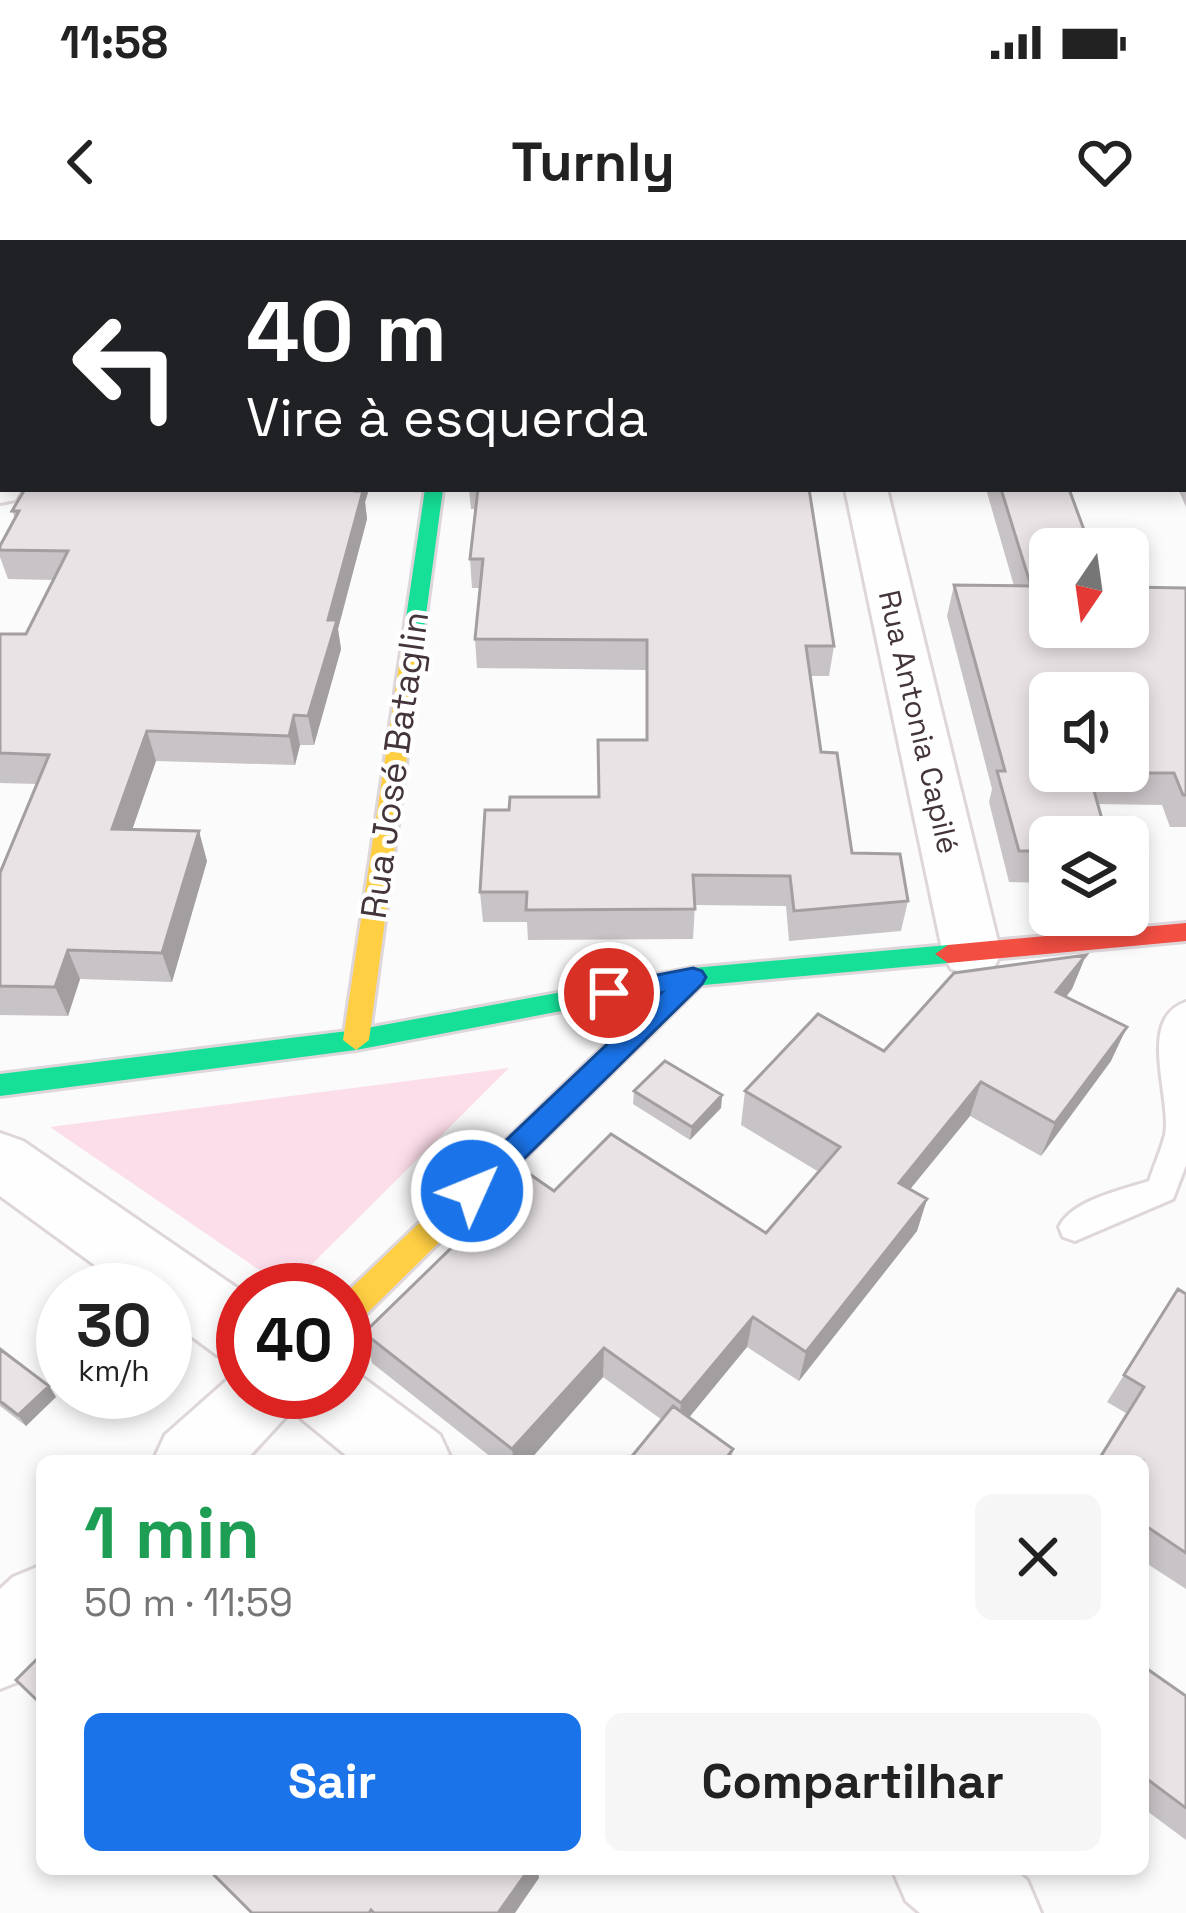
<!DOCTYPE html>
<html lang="pt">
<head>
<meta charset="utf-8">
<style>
  body { margin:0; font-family:"Space Grotesk",sans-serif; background:#f6f6f6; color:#222; height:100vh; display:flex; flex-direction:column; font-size:45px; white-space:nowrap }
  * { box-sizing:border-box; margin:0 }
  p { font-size:39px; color:#767676 }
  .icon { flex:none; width:66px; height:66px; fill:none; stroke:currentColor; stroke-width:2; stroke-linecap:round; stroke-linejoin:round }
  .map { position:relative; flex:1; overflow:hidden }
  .details { position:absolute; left:36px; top:1215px; width:1113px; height:420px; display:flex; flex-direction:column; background:#fff; border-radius:18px; box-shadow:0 6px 18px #0003 }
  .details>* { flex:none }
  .hud { position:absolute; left:0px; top:0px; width:1188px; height:252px; box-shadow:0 6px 18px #0003; background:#202124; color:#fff; overflow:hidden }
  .needle { width:78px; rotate:193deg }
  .fabs { position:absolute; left:1029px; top:288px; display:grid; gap:24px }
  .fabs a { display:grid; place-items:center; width:120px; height:120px; border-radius:18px; background:#fff; box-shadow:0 6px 18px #0003; font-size:60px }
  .speed { position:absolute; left:36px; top:1023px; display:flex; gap:24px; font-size:60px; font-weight:700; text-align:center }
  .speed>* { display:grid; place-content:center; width:156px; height:156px; border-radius:50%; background:#fff; box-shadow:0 6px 18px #0003; line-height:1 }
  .speed small { font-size:30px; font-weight:400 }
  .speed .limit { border:18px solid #d22; background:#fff; color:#111 }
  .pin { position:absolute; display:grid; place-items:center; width:102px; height:102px; color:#fff; margin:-51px; border:6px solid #fff; border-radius:50%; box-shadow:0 3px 12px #0007 }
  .me { position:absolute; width:132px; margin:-66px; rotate:46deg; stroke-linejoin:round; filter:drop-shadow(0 0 9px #0008) }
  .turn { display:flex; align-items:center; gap:42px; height:252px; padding:0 48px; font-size:54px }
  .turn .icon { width:156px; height:156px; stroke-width:2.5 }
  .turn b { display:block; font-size:84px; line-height:102px }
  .round { display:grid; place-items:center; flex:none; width:126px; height:126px; border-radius:18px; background:#f6f6f6 }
  .headline { display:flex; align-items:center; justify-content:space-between; height:204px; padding:0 48px }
  h1 { font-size:72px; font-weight:700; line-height:90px; color:#1e9e55 }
  .action { display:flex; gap:24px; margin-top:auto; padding:24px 48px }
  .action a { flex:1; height:138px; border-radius:18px; background:#1a73e8; color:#fff; font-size:48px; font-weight:700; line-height:138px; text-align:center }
  .action a+a { background:#f6f6f6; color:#222 }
  .status { display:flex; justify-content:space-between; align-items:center; height:84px; padding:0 60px; background:#fff; direction:ltr }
  .status svg { height:33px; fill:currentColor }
  header { display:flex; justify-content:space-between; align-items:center; height:156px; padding:0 48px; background:#fff; font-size:54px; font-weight:700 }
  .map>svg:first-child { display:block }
  .green { fill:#fcddea }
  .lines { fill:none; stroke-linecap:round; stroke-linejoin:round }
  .lane-casing { stroke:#ded6da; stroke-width:6 }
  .street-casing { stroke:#ded6da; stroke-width:6 }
  .fast-casing { stroke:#ded6da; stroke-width:6 }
  .slow-casing { stroke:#ded6da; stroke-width:6 }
  .jam-casing { stroke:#ded6da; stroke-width:6 }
  .lane { fill:#fefefe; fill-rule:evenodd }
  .street { fill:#fefefe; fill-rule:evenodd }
  .fast { fill:#16e098; fill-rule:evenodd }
  .slow { fill:#ffcf43; fill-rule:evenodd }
  .jam { fill:#f24e42; fill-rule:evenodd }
  .wall { fill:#c8c3c6 }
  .shaded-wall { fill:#a39fa1 }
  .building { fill:#e9e3e6; stroke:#a39fa1; stroke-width:3; fill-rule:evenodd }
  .route { fill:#1a73e8; stroke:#114b97; stroke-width:3 }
  .labels { text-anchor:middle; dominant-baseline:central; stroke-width:9; stroke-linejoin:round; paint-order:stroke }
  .far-street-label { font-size:30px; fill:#43353b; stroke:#fff }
  .street-label { font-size:36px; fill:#43353b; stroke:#fff }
</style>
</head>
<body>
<div class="status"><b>11:58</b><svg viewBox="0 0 49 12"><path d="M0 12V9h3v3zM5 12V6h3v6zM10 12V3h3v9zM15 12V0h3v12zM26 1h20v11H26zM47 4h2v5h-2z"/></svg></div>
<header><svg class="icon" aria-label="back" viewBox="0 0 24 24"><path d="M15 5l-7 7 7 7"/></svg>Turnly<svg class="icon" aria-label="heart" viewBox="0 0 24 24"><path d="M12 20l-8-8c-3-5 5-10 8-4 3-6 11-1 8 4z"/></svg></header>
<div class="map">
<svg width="1186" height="1673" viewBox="0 0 1186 1673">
  <rect width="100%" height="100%" fill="#fbfbfb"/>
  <path class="green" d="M509 828 287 1049 50 887Z"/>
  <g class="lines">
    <defs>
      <path id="lane" d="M1186 762V925L1173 959 1075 1001 1063 997 1059 987C1072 960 1122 950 1149 941 1154 926 1161 910 1165 895 1172 858 1136 778 1186 762Z"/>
      <path id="street" d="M795 0H827L828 3H796Z
        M0 175H3V199H0Z
        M0 233 3 249H22L15 260 0 263Z
        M845 249H887L1001 714 993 729 972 735 951 729 943 714Z
        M0 893 23 901 243 1052V1124L217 1115 165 1077V1050H129L0 956Z
        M243 1126V1152H345V1126L350 1128 440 1195 452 1221H353L298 1176 294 1168 245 1221H153L165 1195Z
        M42 1325V1424L30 1437 0 1449V1349L13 1337Z
        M892 1629H1013L1027 1640 1041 1673H920L906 1661Z"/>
      <path id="fast" d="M425 249H443L421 412 411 418 401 412Z
        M948 705 961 714 948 723 693 746 356 810 0 856V834L356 790 693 728Z"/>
      <path id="slow" d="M411 406 421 412 369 800 356 810 343 800 401 412Z
        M693 728 702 730 706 737 702 744 356 1084 345 1088V1054L684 730Z"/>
      <path id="jam" d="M1186 683V701L948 723 935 714 948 705Z"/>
    </defs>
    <use href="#lane" class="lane-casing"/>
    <use href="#street" class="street-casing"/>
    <use href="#fast" class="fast-casing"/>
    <use href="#slow" class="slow-casing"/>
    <use href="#jam" class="jam-casing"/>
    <use href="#lane" class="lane"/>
    <use href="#street" class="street"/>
    <use href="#fast" class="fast"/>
    <use href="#slow" class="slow"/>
    <use href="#jam" class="jam"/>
  </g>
  <path class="wall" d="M0 0H99L98 3H3V53H0Z
    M846 0H1045L1044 3H847Z
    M1185 183H1186V267L1178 249H1185Z
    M25 249H369L365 262 367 279 338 389 341 409 314 505H300L295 525 156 521 132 590 207 621 172 742 80 739 68 776 0 775V633L37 544 0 543V394H26L54 340 8 339 0 317V306L15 278 12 271Z
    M469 249H809L834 406 829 436H810L821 512 852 613 908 661 901 691 789 701 786 666 695 665 693 699 528 700 527 682H483L480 652 509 570 598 557 646 500V430L477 428 475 399 480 348H472L470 319 476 269H471Z
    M986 249H1069L1050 387 1186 348V587H1170L1162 565 1098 564 1050 597V643L1009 642 989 562 992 549 947 376 954 345 1014 346Z
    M1086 715 1072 749 1066 757 1111 821 1041 916 970 876 910 949 927 959 917 991 799 1141 747 1107 689 1177 733 1209 731 1221H628L662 1180 603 1137 529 1221H496L372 1123 364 1093 554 951 766 993 819 932 741 885 745 851 884 811Z
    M634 851 722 855 721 868 690 900 633 864Z
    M1178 1049 1186 1054V1349L1143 1321V1221H1096L1126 1173 1107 1162Z
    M0 1109 49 1146 56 1157 26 1186 0 1166Z
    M1143 1426 1186 1456V1600L1143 1568Z"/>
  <path class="shaded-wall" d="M77 0H99L98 3H75Z
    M357 249H369L365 262 367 279 338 389 341 409 314 505 308 476Z
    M294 475 300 505 295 525 289 496Z
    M147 491 156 521 122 619 112 589Z
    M199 591 207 621 172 742 162 713Z
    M68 710 80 739 68 776 55 747Z
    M1086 715 1072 749 1043 786 1056 752Z
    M1127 787 1111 821 1041 916 1055 883Z
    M981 842 970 876 889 975 899 943Z
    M722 855 721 868 690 900 692 887Z
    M927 959 917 991 799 1141 806 1112Z
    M753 1077 747 1107 678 1191 681 1163Z
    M604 1108 603 1137 529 1221H514L512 1209Z
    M49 1146 56 1157 26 1186 18 1175Z
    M529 1629H538L539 1638 515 1673H498Z"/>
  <path class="building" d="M0 0H77L75 3H3V27H0Z
    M175 0H423L422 3H174Z
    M509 0H766V3H509Z
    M855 0H1004L1005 3H856Z
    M25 249H357L356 251H363L328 380H337L308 476 294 475 289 496 147 491 112 589 199 591 162 713 68 710 55 747 0 746V633L49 515 0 513V394H26L68 311 0 310V306L19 271H12Z
    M478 249H809L834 406H806L821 512 837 513 852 613 900 614 908 661 794 671 790 636 693 635 695 669 526 670 527 652H480L485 570H509L510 557H599L598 500H647V400L475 399 483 319H470Z
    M1001 249H1069L1091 309H1050V387H1128V347L1186 348V555H1183L1174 533H1089L1107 597H1050V611H1019L997 531H1005L954 345 1031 346ZM1050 453H1128V531H1050Z
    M1086 715 1056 752 1127 787 1055 883 981 842 899 943 927 959 806 1112 753 1077 681 1163 604 1108 512 1209 364 1093 528 933 554 951 611 894 766 993 840 907 745 851 818 774 884 811 954 733Z
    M665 821 722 855 692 887 634 851Z
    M1178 1049 1186 1054V1313L1143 1284V1221H1098L1144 1147 1124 1135Z
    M0 1109 49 1146 18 1175 0 1161Z
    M673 1166 733 1209 724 1221H628Z
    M42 1414V1465L16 1440Z
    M1143 1426 1186 1456V1568L1143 1536Z
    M208 1629H529L498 1673H374L371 1670 369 1673H252Z"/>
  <path class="route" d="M693 728 702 731 706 737 702 744 482 960H461L457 951 461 943 661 753 609 763 600 760 596 753 600 746Z"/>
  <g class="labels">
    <g class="far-street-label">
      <text transform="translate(919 482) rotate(77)">Rua Antonia Capilé</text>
    </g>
    <g class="street-label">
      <text transform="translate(395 525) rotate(-82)">Rua José Bataglin</text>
    </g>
  </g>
</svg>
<div class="fabs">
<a><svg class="needle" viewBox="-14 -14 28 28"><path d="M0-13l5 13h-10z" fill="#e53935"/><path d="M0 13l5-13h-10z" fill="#767676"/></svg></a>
<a><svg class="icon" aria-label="sound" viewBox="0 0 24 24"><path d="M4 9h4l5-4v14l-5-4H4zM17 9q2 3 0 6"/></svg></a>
<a><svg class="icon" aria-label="layers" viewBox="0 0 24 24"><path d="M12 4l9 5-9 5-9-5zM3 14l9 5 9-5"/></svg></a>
</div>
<div class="speed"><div>30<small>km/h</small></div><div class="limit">40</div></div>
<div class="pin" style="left:609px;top:753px;background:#d93025"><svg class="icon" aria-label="arrive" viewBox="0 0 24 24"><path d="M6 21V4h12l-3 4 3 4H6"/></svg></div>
<svg class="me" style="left:472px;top:951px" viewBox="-20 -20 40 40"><circle r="17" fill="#1a73e8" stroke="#fff" stroke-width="3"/><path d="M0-11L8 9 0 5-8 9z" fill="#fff"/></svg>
<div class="hud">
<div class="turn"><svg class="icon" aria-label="left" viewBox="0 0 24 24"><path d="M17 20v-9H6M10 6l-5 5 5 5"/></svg><div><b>40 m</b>Vire à esquerda</div></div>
</div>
<section class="details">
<div class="headline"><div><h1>1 min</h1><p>50 m · 11:59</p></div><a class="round"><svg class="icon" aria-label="close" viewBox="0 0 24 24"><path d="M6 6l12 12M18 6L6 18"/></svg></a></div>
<div class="action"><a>Sair</a><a>Compartilhar</a></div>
</section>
</div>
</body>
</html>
